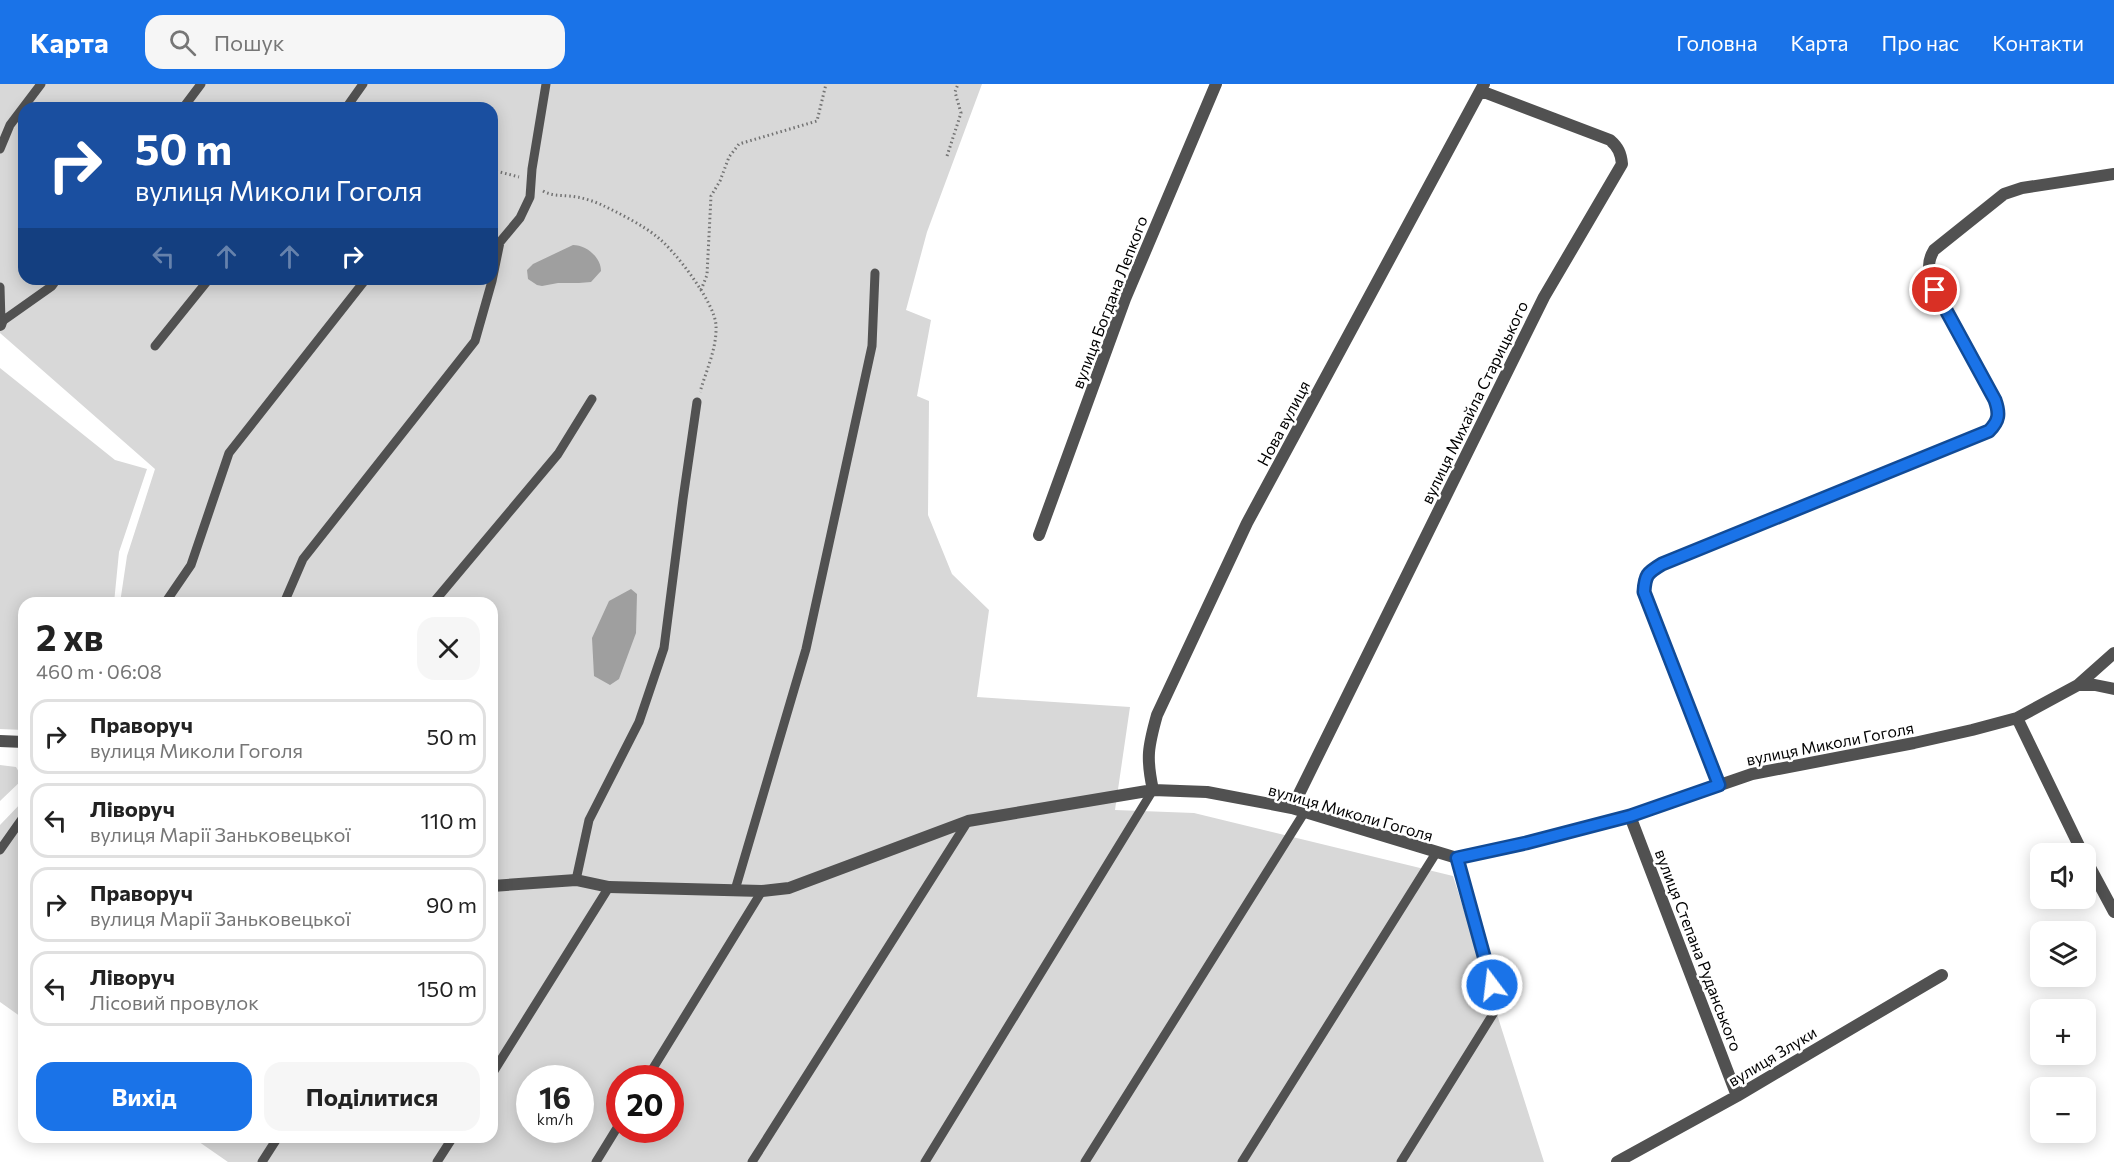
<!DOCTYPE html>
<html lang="uk">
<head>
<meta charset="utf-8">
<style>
  body { margin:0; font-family:Commissioner,sans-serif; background:#f6f6f6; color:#222; height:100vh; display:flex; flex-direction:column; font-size:22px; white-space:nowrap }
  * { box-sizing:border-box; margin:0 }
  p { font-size:20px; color:#767676 }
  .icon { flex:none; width:33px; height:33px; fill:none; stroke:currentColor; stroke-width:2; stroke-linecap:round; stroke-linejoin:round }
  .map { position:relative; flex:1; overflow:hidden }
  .side { position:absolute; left:18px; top:513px; width:480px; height:546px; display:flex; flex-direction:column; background:#fff; border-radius:18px; box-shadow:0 3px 15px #0003 }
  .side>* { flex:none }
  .top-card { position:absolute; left:18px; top:18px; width:480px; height:183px; border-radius:18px; box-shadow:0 3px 15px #0003; background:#1a4fa0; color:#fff; overflow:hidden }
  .tools { position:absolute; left:2030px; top:759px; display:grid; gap:12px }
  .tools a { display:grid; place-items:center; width:66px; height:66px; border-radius:12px; background:#fff; box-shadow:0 3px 15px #0003; font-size:30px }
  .speed { position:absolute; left:516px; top:981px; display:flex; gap:12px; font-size:30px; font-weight:700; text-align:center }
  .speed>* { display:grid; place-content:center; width:78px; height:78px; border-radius:50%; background:#fff; box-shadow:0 3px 15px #0003; line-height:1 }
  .speed small { font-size:15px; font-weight:400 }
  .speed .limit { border:9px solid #d22; background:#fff; color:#111 }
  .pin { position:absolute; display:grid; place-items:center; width:51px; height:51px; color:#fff; margin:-26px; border:3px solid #fff; border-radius:50%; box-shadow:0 2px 6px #0007 }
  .me { position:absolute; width:66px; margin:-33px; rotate:345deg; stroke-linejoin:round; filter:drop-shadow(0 0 4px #0008) }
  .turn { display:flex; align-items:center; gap:21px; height:126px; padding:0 18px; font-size:27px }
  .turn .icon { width:78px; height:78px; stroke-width:2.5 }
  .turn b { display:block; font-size:42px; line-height:51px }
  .lanes { display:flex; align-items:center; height:57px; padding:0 18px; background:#0003; justify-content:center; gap:30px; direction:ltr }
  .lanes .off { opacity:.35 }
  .round { display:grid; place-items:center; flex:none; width:63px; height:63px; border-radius:18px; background:#f6f6f6 }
  .overview { display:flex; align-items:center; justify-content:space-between; height:102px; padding:0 18px }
  h1 { font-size:36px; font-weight:700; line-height:45px }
  .action { display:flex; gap:12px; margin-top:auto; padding:12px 18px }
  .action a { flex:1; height:69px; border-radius:18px; background:#1a73e8; color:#fff; font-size:24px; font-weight:700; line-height:69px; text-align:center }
  .action a+a { background:#f6f6f6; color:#222 }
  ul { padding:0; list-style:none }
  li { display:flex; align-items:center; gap:18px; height:75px; margin:0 12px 9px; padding:0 6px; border:3px solid #e0e0e0; border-radius:18px }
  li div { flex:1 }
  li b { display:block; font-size:22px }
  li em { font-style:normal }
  header { display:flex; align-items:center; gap:36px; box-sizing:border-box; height:84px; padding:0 30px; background:#1a73e8; color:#fff }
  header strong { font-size:28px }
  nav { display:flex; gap:33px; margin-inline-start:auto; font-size:21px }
  .search { width:420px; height:54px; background:#f6f6f6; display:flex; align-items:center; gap:15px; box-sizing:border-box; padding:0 21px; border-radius:18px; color:#767676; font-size:22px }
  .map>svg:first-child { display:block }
  .green { fill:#d8d8d8; fill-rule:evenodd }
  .water { fill:#9f9f9f }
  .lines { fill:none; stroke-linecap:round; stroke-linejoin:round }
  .path { stroke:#737373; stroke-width:3; stroke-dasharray:1.5 3; stroke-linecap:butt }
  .service { stroke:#515151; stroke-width:9 }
  .minor { stroke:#515151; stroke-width:12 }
  .route-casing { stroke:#114b97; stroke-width:15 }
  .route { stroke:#1a73e8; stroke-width:10 }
  .labels { text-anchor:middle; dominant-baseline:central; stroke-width:5; stroke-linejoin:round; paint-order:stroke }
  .street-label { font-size:16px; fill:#000; stroke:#fff }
</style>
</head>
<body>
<header>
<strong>Карта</strong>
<div class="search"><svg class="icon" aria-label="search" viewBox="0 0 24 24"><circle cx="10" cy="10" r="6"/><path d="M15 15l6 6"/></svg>Пошук</div>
<nav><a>Головна</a><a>Карта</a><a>Про нас</a><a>Контакти</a></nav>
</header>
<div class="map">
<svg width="2114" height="1078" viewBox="0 0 2114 1078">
  <rect width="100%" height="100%" fill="#fff"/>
  <path class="green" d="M0 0H982L927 148 906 226 931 236 917 312 929 317 928 431 952 490 989 526 977 613 1130 623 1115 726 1194 729 1453 792 1544 1078H228L192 1053H492V519H120L127 472 155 385 0 249ZM24 24H492V195H24ZM530 994H580V1046H530ZM620 994H670V1046H620Z
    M0 284 115 376 147 385 119 468 114 519H24V646L0 645Z
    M0 681 16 683 23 695 0 717Z
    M24 716V935L0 918V741Z"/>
  <path class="water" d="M573 161C586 161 601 173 601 187L591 198 579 199H558L542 202 537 201 528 195 527 186 533 180Z
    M631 505 637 510 636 549 619 595 610 601 594 592 592 554 609 517Z"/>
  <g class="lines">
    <path class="path" d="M947 72 961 29 955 8 958 0
      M492 86 519 93
      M543 107C552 112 559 111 569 112 581 113 594 117 604 122 619 129 644 142 656 152 674 165 716 220 716 242 717 264 706 287 700 308
      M701 206 707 191 711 112 720 97 729 73 739 60 817 37 826 0"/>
    <path class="service" d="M183 24 201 0
      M346 24 363 0
      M0 65 10 41 41 0
      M0 203 1 238 52 202 57 195
      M155 262 209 195
      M165 519 191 481 229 369 366 195
      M284 519 303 475 475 257 492 197 500 158 520 134 530 113 532 85 546 0
      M433 519 558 370 592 315
      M0 766 24 732
      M576 796 589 736 639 638 664 564 683 415 697 318
      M735 806 806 565 872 262 875 189
      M492 990 609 803
      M647 994 762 807
      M262 1078 278 1053
      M437 1078 453 1053
      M596 1078 620 1039
      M752 1078 968 737
      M925 1078 1153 706
      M1085 1078 1304 729
      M1242 1078 1436 769
      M1401 1078 1498 922 1457 774"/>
    <path class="minor" d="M0 241 1 238
      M1039 451 1125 215 1216 0
      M2078 601H2095L2114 605
      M2017 634 2083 770
      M0 657 24 658
      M1719 701 1644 508C1645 491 1647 489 1662 480L1989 347C1999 337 2000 330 1995 316L1935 206C1930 190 1925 181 1934 166L2004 110 2022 104 2114 90
      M1153 706C1146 674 1148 663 1157 631L1247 439 1484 0
      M1292 724 1544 213 1622 80C1621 69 1618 63 1610 56L1481 7
      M1630 732 1737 1012
      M2085 774 2114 828
      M492 802 576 796 609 803 762 807 789 804 968 737 1153 706 1207 708 1292 724 1457 774 1526 759 1630 732 1752 690 1914 659 1972 646 2017 634 2078 601 2114 569
      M1617 1078 1737 1012 1942 891"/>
  </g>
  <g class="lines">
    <defs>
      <path id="route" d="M1492 901 1457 774 1526 759 1630 732 1719 701 1644 508C1645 491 1647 489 1662 480L1989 347C1999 337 2000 330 1995 316L1935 206"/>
    </defs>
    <use href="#route" class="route-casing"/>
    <use href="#route" class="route"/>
  </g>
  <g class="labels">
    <g class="street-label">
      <text transform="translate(1109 218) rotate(-69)">вулиця Богдана Лепкого</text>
      <text transform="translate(1474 318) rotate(-64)">вулиця Михайла Старицького</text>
      <text transform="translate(1283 339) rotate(-62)">Нова вулиця</text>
      <text transform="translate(1830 659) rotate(-11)">вулиця Миколи Гоголя</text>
      <text transform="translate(1351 728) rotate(16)">вулиця Миколи Гоголя</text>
      <text transform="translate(1699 866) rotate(69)">вулиця Степана Руданського</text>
      <text transform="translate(1772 972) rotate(-31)">вулиця Злуки</text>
    </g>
  </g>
</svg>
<div class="tools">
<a><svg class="icon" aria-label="sound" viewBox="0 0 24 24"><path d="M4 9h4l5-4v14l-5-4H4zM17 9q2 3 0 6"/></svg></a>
<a><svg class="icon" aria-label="layers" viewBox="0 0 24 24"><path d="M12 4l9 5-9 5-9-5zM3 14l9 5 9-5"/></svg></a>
<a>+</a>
<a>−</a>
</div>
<div class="speed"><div>16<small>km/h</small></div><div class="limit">20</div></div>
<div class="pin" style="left:1935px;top:206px;background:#d93025"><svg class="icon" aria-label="arrive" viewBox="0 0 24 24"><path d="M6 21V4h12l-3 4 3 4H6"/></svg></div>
<svg class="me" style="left:1492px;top:901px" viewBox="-20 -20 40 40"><circle r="17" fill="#1a73e8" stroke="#fff" stroke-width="3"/><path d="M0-11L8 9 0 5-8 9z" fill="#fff"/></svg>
<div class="top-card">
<div class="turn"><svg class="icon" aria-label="right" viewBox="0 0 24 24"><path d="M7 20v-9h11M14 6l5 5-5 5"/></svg><div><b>50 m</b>вулиця Миколи Гоголя</div></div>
<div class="lanes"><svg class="icon off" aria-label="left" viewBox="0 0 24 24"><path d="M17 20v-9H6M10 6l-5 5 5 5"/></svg><svg class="icon off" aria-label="ahead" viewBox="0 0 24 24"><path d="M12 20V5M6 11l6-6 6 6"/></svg><svg class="icon off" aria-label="ahead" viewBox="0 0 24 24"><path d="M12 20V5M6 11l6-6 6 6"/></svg><svg class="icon" aria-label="right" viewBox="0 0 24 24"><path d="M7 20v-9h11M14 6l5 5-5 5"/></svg></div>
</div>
<section class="side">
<div class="overview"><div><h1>2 хв</h1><p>460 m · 06:08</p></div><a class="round"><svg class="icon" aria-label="close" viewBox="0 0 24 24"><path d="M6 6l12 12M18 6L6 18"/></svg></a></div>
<ul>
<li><svg class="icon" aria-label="right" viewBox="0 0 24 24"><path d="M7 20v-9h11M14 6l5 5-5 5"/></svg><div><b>Праворуч</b><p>вулиця Миколи Гоголя</p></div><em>50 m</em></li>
<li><svg class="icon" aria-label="left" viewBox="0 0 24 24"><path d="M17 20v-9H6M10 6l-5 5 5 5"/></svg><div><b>Ліворуч</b><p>вулиця Марії Заньковецької</p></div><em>110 m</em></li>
<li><svg class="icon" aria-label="right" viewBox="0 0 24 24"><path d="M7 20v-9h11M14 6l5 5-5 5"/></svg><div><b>Праворуч</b><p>вулиця Марії Заньковецької</p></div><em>90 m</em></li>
<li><svg class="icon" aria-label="left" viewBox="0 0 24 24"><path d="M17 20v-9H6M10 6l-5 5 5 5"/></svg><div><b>Ліворуч</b><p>Лісовий провулок</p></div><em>150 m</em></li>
</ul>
<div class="action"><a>Вихід</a><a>Поділитися</a></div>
</section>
</div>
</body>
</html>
